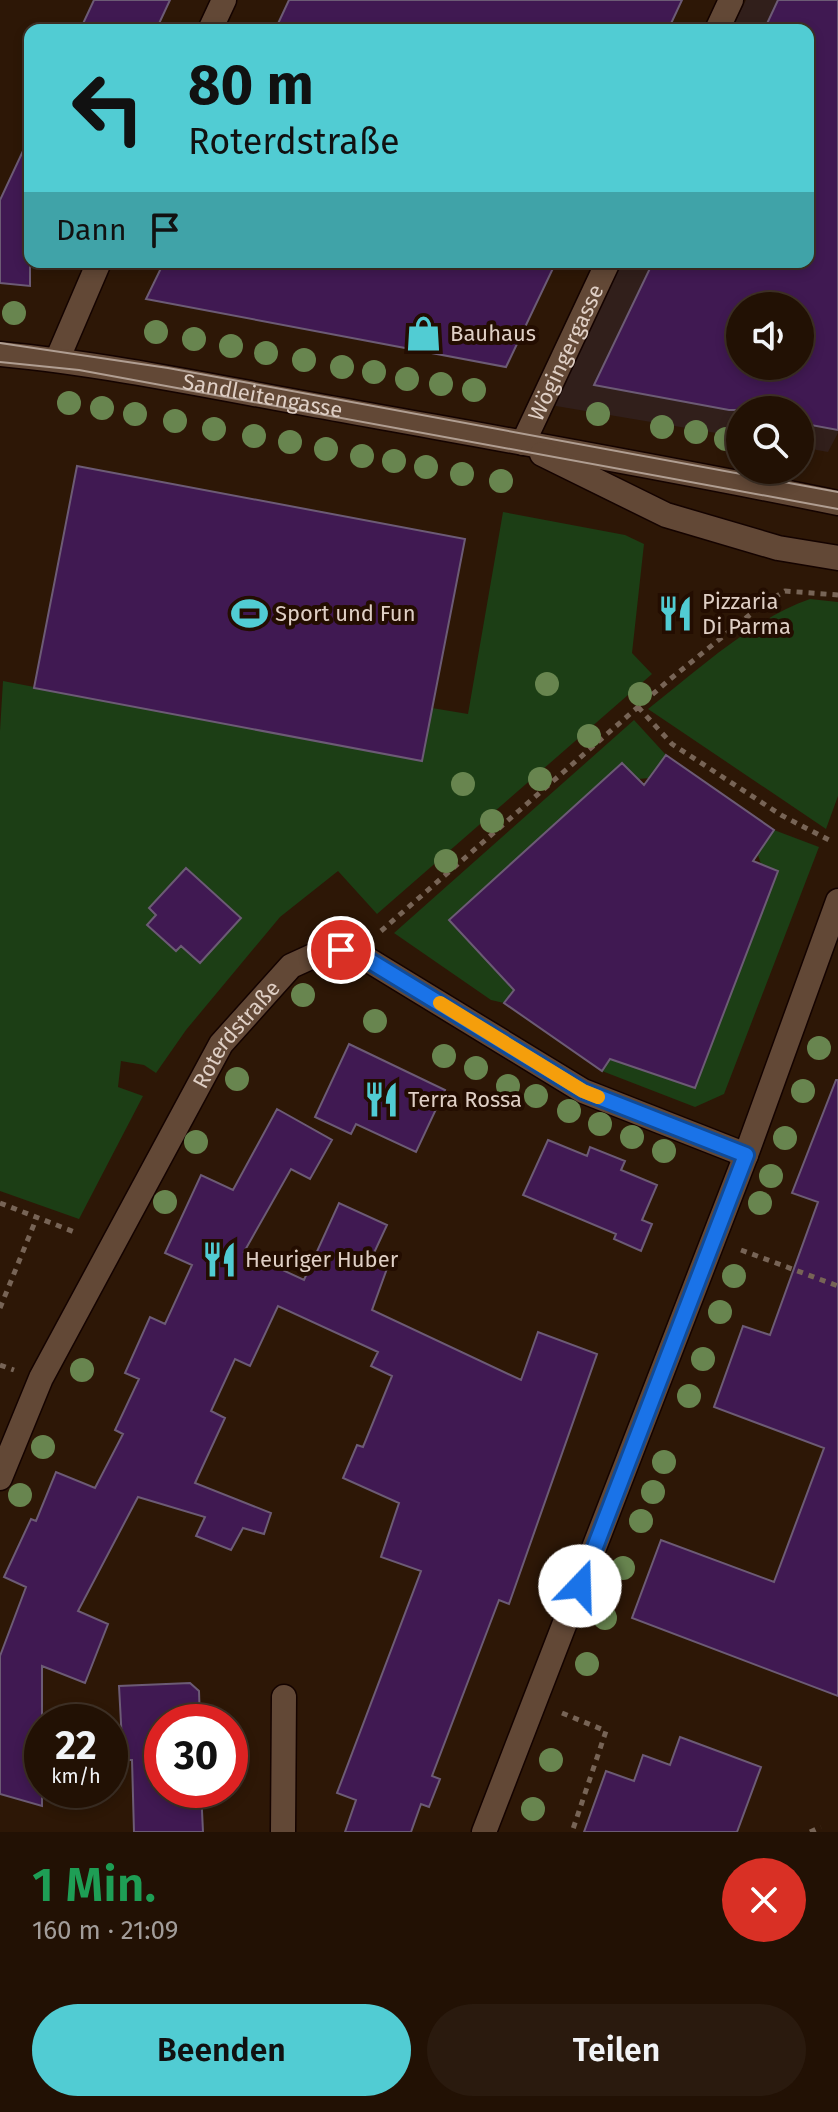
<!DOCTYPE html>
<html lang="de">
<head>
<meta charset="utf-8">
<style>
  body { margin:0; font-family:"Fira Sans",sans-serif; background:#2a1a0e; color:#f1f3f6; height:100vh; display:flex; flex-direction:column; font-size:30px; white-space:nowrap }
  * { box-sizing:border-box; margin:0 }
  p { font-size:26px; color:#a29d9a }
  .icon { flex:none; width:44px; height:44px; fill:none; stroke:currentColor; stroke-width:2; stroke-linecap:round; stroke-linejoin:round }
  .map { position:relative; height:1832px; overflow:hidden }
  .drawer { display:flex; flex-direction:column; background:#221104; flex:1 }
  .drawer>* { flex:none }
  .hud { position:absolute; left:24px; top:24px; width:790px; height:244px; border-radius:16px; box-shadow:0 4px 12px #0003,0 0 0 2px #3f3126; background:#51ccd3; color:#111; overflow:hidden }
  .buttons { position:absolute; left:726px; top:292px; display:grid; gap:16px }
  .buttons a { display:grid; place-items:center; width:88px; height:88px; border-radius:50%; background:#221104; box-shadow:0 4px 12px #0003,0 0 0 2px #3f3126; font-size:40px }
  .speed { position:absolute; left:24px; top:1704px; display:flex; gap:16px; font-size:40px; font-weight:700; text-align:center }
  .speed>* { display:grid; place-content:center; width:104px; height:104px; border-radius:50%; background:#221104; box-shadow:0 4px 12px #0003,0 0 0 2px #3f3126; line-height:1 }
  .speed small { font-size:20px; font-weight:400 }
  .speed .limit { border:12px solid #d22; background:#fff; color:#111 }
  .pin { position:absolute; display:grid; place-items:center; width:68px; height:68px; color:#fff; margin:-34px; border:4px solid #fff; border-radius:50%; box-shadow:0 2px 8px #0007 }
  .me { position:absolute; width:88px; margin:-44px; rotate:21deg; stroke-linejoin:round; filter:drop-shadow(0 0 6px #0008) }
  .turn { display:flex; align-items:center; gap:28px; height:168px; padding:0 32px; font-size:36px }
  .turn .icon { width:104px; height:104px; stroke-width:2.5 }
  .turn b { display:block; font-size:56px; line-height:68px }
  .then { display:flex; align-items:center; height:76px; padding:0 32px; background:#0003; gap:16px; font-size:30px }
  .round { display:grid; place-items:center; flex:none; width:84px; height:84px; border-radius:42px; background:#2a1a0e }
  .headline { display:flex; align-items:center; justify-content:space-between; height:136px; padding:0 32px }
  h1 { font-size:48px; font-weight:600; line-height:60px; color:#1e9e55 }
  .primary-button { display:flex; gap:16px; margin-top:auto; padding:16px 32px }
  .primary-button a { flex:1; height:92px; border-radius:48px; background:#51ccd3; color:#111; font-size:32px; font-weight:600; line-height:92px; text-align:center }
  .primary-button a+a { background:#2a1a0e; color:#f1f3f6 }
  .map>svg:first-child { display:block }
  .industrial { fill:#311f1b; fill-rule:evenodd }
  .green { fill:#1c3e15 }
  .building { fill:#401952; stroke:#6c5b75; stroke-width:2; fill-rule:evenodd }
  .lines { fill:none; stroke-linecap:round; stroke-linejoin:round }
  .minor-casing { stroke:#140300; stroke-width:27 }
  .secondary-casing { stroke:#140300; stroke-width:27 }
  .path { stroke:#776456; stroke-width:5; stroke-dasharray:6 6; stroke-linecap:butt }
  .minor { stroke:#624836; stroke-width:24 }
  .secondary { stroke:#624836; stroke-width:24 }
  .tram { stroke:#b09e92; stroke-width:2 }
  .tree { fill:#68854f }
  .route-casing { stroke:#114b97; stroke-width:20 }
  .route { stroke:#1a73e8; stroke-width:14 }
  .slow { stroke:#f59e0b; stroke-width:14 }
  .labels { text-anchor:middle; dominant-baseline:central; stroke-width:8; stroke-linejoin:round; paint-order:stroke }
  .poi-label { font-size:22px; fill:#dfcfc5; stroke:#230d01; text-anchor:start }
  .street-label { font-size:22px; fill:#dfcfc5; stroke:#230d01 }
</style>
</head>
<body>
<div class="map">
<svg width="838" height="1832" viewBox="0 0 838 1832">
  <rect width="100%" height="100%" fill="#2d1706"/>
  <path class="industrial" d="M746 0H838V433L828 452 800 447V410H740V437L550 405 619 262H808V30H731ZM740 306H800V366H740Z"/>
  <path class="green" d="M503 512 625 535 644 544 632 653 652 674 377 914 338 871 280 917 186 1030 156 1073 144 1065 121 1061 118 1087 143 1096 79 1219 0 1191V731L3 681 421 761 432 708 468 714Z
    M810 599 838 602V796L826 829 648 709C695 672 754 618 810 599Z
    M634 720 666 755 649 778 639 779 622 763 449 920 516 987 504 1003 491 1000 394 933Z
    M774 830 819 847 724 1094 695 1107 602 1071 614 1053 631 1066 695 1088 778 872 761 864 758 855Z"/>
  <path class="building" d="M94 0H170L156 30H80Z
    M289 0H682L668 30H275Z
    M778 0H838V430L800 423V410H729L594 385 653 262H808V30H764ZM740 306H800V366H740Z
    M30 136V286L0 283V200Z
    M164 262H556L506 367 146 299Z
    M77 466 465 539 422 761 34 688Z
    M666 755 774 830 753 861 778 871 695 1088 610 1059 602 1071 504 1003 514 990 449 920 622 763 644 785Z
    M186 868 241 918 200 963 181 946 176 951 147 925 156 915 149 908Z
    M349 1044 445 1090 416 1152 356 1124 351 1134 315 1117Z
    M836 1080H838V1696L632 1618 661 1540 774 1582 824 1448 714 1407 743 1326 770 1335 818 1202 792 1193Z
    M277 1109 332 1140 310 1179 291 1169 244 1252 304 1280 339 1203 387 1225 373 1255 389 1263 372 1310 521 1380 538 1332 597 1354 509 1604 499 1600 432 1776 440 1779 429 1807 421 1804 411 1832H345L356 1800 337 1793 421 1571 381 1557 399 1503 343 1478 357 1445 363 1447 392 1376 371 1366 378 1352 278 1306 250 1366 235 1359 211 1411 225 1418 195 1483 271 1513 264 1534 243 1528 231 1550 196 1536 205 1517 138 1497 78 1611 108 1624 85 1683 42 1666V1806L0 1794V1656L26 1587 4 1577 31 1519 36 1521 56 1472 95 1488 123 1434 115 1430 139 1379 125 1373 150 1317 165 1324 192 1265 165 1253 201 1175 233 1190Z
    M548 1140 587 1156 590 1147 625 1161 621 1170 657 1185 642 1220 652 1224 641 1251 614 1239 616 1234 523 1195Z
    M190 1683 199 1691 200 1722H162V1790H201L203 1832H134L132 1760H123L119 1686Z
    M680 1737 761 1767 737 1832H584L606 1771 634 1781 643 1755 670 1765Z"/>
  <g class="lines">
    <defs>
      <g id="minor">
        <path d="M210 30 224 0"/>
        <path d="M717 30 731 0"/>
        <path d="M57 360 99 262"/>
        <path id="s1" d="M523 443 608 262"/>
        <path id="s2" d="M0 1478 41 1378 221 1044 291 966 324 951 357 953 583 1091 746 1155"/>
        <path d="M283 1832 284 1697"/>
        <path d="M484 1832 746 1155 838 901"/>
      </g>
      <g id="secondary">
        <path id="s3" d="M0 354C115 365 228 390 342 410 507 440 673 469 838 503"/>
        <path d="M542 454 666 515 778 548 838 558"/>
      </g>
    </defs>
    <use href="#minor" class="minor-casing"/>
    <use href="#secondary" class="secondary-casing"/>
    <path class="path" d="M638 707 672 744 781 815 829 840
      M381 931 669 680 762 605 785 591 838 595
      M0 1203 77 1233
      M741 1250 838 1286
      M0 1308 37 1217
      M0 1365 14 1370
      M562 1713 606 1731 572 1832
      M810 1832 821 1827"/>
    <use href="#minor" class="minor"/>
    <use href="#secondary" class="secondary"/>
    <path class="tram" d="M0 343 168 368 838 492
      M0 362 79 370 838 509"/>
  </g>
  <g class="tree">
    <circle cx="14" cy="313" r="12"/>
    <circle cx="156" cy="332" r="12"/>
    <circle cx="194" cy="339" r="12"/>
    <circle cx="231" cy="346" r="12"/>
    <circle cx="266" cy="353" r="12"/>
    <circle cx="304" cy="360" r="12"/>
    <circle cx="342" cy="367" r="12"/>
    <circle cx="374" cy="372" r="12"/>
    <circle cx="407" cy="379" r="12"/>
    <circle cx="441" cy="384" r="12"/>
    <circle cx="474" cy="390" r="12"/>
    <circle cx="69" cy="403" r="12"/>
    <circle cx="102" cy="408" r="12"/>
    <circle cx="135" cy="414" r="12"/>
    <circle cx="598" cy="414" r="12"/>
    <circle cx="175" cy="421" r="12"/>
    <circle cx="662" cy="427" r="12"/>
    <circle cx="214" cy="429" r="12"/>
    <circle cx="696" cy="432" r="12"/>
    <circle cx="254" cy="436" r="12"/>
    <circle cx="726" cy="439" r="12"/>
    <circle cx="290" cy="442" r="12"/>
    <circle cx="326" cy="449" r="12"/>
    <circle cx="362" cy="456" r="12"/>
    <circle cx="394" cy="461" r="12"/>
    <circle cx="426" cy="467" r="12"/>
    <circle cx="462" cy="474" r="12"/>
    <circle cx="501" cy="481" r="12"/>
    <circle cx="547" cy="684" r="12"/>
    <circle cx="640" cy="694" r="12"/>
    <circle cx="589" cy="736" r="12"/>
    <circle cx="540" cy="779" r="12"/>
    <circle cx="463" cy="784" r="12"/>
    <circle cx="492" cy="821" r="12"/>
    <circle cx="446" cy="861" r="12"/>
    <circle cx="303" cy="995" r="12"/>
    <circle cx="375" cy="1021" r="12"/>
    <circle cx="819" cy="1048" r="12"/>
    <circle cx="444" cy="1056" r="12"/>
    <circle cx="476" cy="1068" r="12"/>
    <circle cx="237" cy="1079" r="12"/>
    <circle cx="508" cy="1086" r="12"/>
    <circle cx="803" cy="1091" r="12"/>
    <circle cx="536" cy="1096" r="12"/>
    <circle cx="569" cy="1111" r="12"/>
    <circle cx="600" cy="1124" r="12"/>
    <circle cx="632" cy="1137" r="12"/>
    <circle cx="785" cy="1138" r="12"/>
    <circle cx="196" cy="1142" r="12"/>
    <circle cx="664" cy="1151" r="12"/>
    <circle cx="771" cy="1176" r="12"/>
    <circle cx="165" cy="1202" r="12"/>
    <circle cx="760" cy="1203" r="12"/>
    <circle cx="734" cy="1276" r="12"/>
    <circle cx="720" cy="1312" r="12"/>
    <circle cx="703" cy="1359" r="12"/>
    <circle cx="82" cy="1370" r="12"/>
    <circle cx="689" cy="1396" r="12"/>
    <circle cx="43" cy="1447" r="12"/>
    <circle cx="664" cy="1462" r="12"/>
    <circle cx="653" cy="1492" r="12"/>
    <circle cx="20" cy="1495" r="12"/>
    <circle cx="641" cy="1521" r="12"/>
    <circle cx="623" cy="1568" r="12"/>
    <circle cx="605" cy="1618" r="12"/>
    <circle cx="587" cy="1664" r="12"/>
    <circle cx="551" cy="1760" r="12"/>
    <circle cx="533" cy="1809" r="12"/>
  </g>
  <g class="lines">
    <defs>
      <path id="route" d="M341 950 357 953 583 1091 746 1155 580 1586"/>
    </defs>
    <use href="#route" class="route-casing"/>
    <use href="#route" class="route"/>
    <path class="slow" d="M440 1003 583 1091 598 1097"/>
  </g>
  <defs>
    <symbol id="shop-bare" viewBox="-9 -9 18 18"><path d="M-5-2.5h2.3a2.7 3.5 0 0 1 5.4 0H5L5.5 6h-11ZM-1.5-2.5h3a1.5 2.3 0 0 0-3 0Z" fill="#51ccd3" stroke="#230d01" stroke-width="2.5" paint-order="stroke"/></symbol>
    <symbol id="stadium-bare" viewBox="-9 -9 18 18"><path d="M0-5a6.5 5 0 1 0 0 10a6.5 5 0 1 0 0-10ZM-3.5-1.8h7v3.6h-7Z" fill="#51ccd3" stroke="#230d01" stroke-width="2.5" paint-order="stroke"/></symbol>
    <symbol id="restaurant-bare" viewBox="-9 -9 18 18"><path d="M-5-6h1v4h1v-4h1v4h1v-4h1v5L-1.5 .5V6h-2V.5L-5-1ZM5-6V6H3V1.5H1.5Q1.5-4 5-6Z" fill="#51ccd3" stroke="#230d01" stroke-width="2.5" paint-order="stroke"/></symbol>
  </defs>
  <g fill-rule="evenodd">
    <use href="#shop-bare" x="398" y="308" width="51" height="51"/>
    <use href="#stadium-bare" x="224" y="588" width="51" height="51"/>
    <use href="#restaurant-bare" x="650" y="588" width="51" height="51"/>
    <use href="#restaurant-bare" x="356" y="1074" width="51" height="51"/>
    <use href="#restaurant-bare" x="194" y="1234" width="51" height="51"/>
  </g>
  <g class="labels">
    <g class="poi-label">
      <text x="450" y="333">Bauhaus</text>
      <text x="702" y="601">Pizzaria<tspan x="702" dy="25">Di Parma</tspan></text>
      <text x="275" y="613">Sport und Fun</text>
      <text x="408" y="1099">Terra Rossa</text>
      <text x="245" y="1259">Heuriger Huber</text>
    </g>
    <g class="street-label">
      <text stroke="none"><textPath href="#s1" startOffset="100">Wögingergasse</textPath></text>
      <text stroke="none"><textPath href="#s3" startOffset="266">Sandleitengasse</textPath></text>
      <text stroke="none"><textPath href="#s2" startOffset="504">Roterdstraße</textPath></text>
    </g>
  </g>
</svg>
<div class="buttons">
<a><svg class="icon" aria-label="sound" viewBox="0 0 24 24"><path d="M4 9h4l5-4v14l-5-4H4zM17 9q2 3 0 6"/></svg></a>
<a><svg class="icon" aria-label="search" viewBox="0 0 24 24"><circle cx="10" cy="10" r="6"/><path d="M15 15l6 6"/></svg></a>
</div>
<div class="speed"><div>22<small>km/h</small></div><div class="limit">30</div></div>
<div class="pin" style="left:341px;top:950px;background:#d93025"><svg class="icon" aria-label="arrive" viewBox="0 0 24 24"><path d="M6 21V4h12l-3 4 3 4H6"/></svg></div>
<svg class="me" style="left:580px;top:1586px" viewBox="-20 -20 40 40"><circle r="19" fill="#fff"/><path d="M0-13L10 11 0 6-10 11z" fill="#1a73e8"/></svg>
<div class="hud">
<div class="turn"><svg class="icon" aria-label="left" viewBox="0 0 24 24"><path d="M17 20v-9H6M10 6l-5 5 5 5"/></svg><div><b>80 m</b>Roterdstraße</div></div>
<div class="then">Dann<svg class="icon" aria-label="arrive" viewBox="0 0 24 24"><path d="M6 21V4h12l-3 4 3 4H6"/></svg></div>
</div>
</div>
<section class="drawer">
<div class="headline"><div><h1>1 Min.</h1><p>160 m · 21:09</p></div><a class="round" style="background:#d93025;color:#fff"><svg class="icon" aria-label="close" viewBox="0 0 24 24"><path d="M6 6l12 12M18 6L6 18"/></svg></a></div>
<div class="primary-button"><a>Beenden</a><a>Teilen</a></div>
</section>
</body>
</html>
